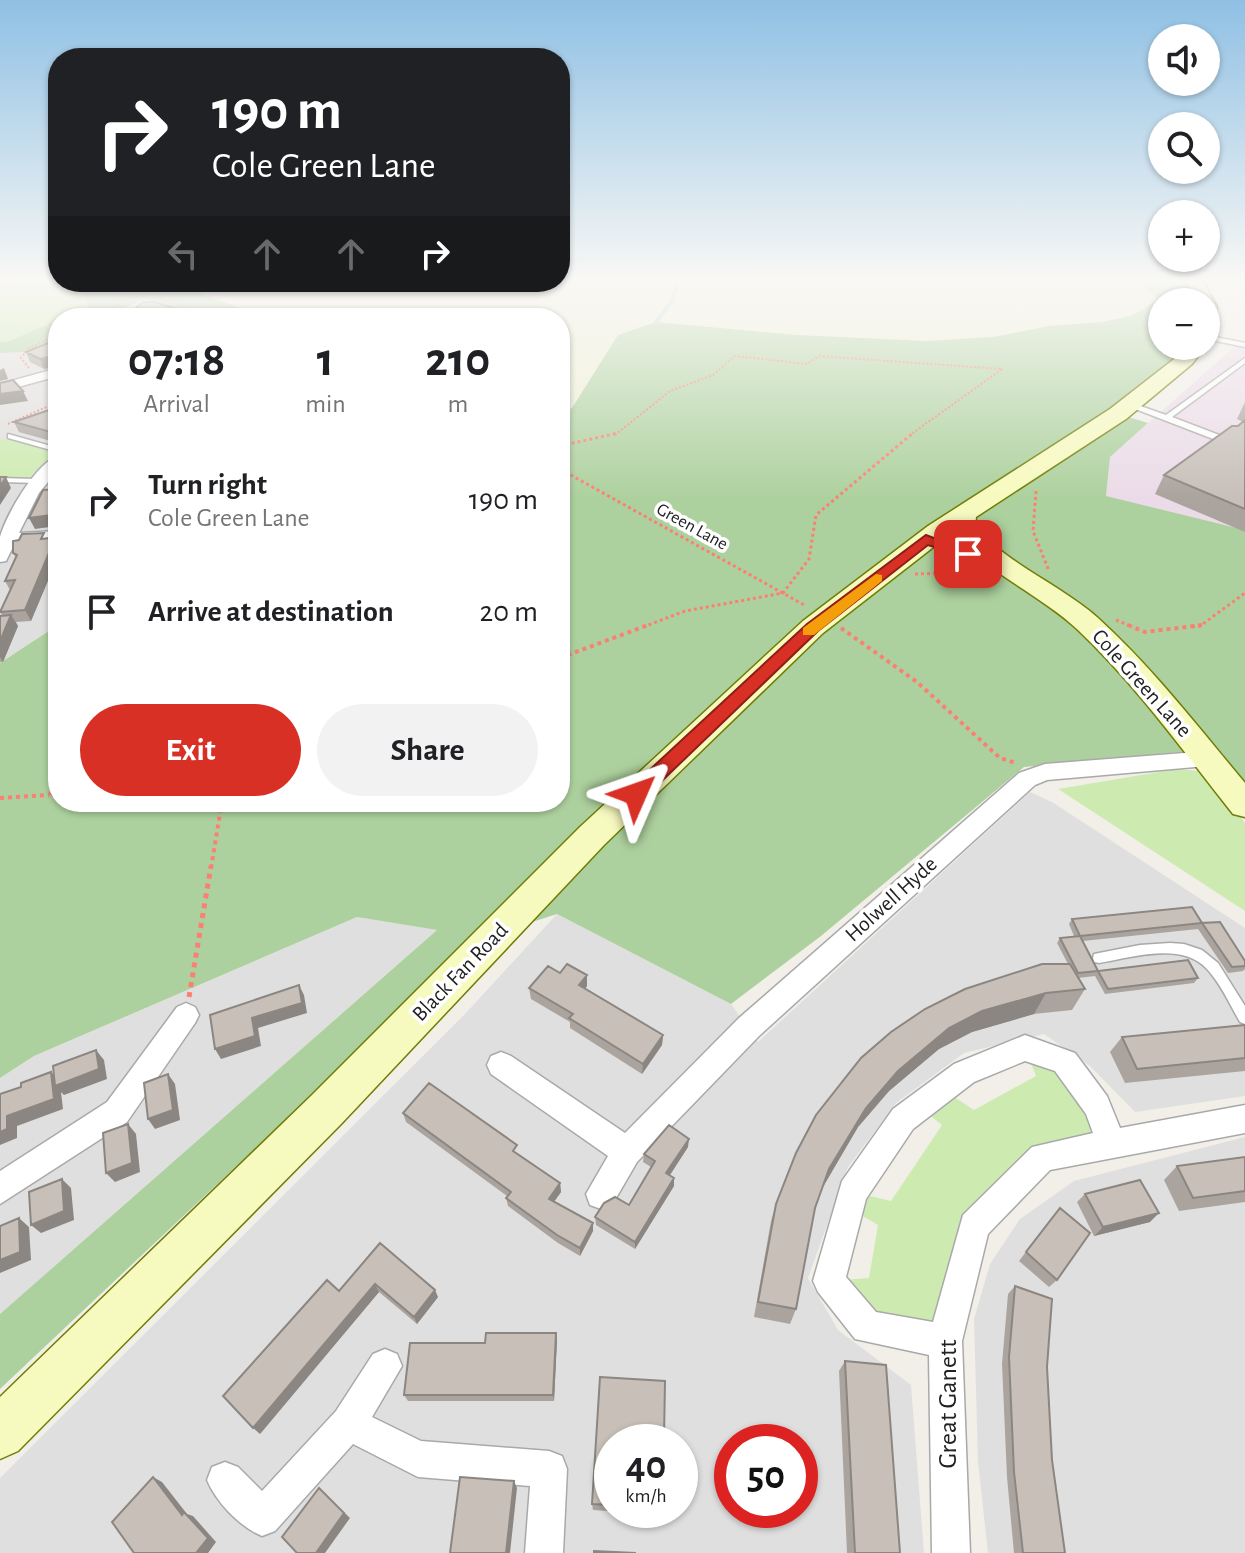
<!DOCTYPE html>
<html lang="en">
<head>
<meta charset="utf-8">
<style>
  body { margin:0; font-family:"Alegreya Sans",sans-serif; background:#f2f2f2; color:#202124; height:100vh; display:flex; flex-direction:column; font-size:30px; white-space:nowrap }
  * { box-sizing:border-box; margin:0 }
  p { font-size:26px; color:#757577 }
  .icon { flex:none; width:44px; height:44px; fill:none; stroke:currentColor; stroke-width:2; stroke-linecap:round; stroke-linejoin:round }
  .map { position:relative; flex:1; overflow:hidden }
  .side { position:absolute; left:48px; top:308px; width:522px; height:504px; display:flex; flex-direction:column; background:#fff; border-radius:32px; box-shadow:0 2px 6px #0004 }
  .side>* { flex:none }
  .guide { position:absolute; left:48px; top:48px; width:522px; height:244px; border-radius:32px; box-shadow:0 2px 6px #0004; background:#202124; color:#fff; overflow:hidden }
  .buttons { position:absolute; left:1148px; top:24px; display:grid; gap:16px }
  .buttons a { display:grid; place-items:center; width:72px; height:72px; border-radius:50%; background:#fff; box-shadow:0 2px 6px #0004; font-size:40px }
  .speed { position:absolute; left:594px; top:1424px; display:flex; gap:16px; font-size:40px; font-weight:700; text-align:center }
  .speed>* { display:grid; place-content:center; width:104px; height:104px; border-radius:50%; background:#fff; box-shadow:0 2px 6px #0004; line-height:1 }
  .speed small { font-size:20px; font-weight:400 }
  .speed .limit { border:12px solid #d22; background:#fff; color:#111 }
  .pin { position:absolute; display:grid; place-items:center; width:68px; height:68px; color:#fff; margin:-34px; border-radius:16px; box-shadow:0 4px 12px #0006 }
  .me { position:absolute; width:88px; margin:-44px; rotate:47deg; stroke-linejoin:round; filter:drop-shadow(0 0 6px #0008) }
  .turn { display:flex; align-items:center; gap:28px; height:168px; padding:0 32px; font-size:36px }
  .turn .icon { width:104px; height:104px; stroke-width:2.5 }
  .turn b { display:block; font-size:56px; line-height:68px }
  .lanes { display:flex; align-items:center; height:76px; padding:0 32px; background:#0003; justify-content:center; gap:40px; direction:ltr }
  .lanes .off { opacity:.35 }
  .eta { display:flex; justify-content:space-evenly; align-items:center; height:136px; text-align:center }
  .eta b { font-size:48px; font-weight:700; line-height:56px }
  .action { display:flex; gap:16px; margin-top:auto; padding:16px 32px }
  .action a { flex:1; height:92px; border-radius:48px; background:#d93025; color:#fff; font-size:32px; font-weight:700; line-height:92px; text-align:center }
  .action a+a { background:#f2f2f2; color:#202124 }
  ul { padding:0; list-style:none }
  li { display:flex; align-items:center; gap:24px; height:112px; padding:0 32px }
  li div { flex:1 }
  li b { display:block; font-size:30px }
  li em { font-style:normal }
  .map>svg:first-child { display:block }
  .residential { fill:#e0dfdf; fill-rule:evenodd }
  .industrial { fill:#ebdbe8 }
  .farmland { fill:#eef0d5 }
  .grass { fill:#cdebb0 }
  .forest { fill:#add19e }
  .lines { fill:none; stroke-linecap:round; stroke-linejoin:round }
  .stream { stroke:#aad3df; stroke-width:4 }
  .lane-casing { stroke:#a9a9a9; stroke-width:3 }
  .street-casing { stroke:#a9a9a9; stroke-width:3 }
  .secondary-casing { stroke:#707d05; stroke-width:3 }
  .path-far3 { stroke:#fa8072; stroke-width:2; stroke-dasharray:2 2; stroke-linecap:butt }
  .path-far2 { stroke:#fa8072; stroke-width:3; stroke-dasharray:3 3; stroke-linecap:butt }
  .path-far1 { stroke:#fa8072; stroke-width:4; stroke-dasharray:4 4; stroke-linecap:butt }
  .path { stroke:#fa8072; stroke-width:5; stroke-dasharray:5 5; stroke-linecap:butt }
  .lane { fill:#fff; fill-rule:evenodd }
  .street { fill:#fff; fill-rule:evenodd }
  .secondary { fill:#f7fabf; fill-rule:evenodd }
  .wall { fill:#aba49e }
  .shaded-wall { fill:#8b8681 }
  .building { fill:#c7bfb8; stroke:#8b8681; stroke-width:2 }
  .route { fill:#d93025; stroke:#8d1f18; stroke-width:2 }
  .slow { fill:#f59e0b }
  .labels { text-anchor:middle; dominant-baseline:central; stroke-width:7; stroke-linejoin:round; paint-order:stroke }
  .far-street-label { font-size:18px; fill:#222; stroke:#fff }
  .street-label { font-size:22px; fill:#222; stroke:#fff }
  .near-street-label { font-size:26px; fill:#222; stroke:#fff }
</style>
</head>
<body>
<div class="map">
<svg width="1245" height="1553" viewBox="0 0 1245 1553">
  <rect width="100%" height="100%" fill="#f2efe9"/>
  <path class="residential" d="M58 338V625L0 663V353L26 352Z
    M1030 792 1052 802 1245 928V1096L1135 1112 1090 1066 1044 1034 964 1053 896 1103 848 1167 808 1278 838 1330 911 1385 924 1553H0V1478L464 1015 557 914 731 1004 758 1042ZM612 1442H680V1510H612ZM732 1442H800V1510H732Z
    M357 917 437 930 0 1314V1078L34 1056Z
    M1245 1137V1553H988L978 1462 974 1319 990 1264 1020 1219 1074 1181Z"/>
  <path class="industrial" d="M1242 340 1245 341V530L1106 497 1110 457Z"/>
  <path class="farmland" d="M1138 281 1160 301 1131 316 993 337 927 341 798 335 656 322 618 335 572 408 560 413V318H269L206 296 178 282Z"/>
  <path class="grass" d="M84 287 88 308 9 341 0 342V290Z
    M0 439 21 442 55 453 27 479 0 478Z
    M1177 769 1199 771 1213 778 1245 823V911L1058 789Z
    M1025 1048 1065 1062 1112 1145 1042 1157 974 1226 945 1341 867 1327 829 1281 869 1278 878 1225 849 1208 853 1192 891 1201 942 1125 919 1107 942 1089 974 1110 1036 1076Z"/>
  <path class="forest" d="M0 281 178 282 206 296 269 318H209L145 299 102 318H63L88 308 84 287 0 290Z
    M1138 281H1178L1199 302H1162V346H1193L1119 414 1148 423 1110 457 1106 496 1245 530V795L1211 749 1024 767 821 936 731 1004 557 914 476 940 0 1389V1314L437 930 357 917 34 1056 0 1078V663L58 625V802H560V413L572 408 618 335 656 322 798 335 927 341 993 337 1050 326 1101 322 1131 316 1158 300Z
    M58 320V338L26 352 0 353V342L9 341Z"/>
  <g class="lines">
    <path class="stream" d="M656 322 671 302 678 281"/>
    <defs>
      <path id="lane" d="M1206 335 1245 343V347L1206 339Z
        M1245 358V363L1172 417 1227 438V442H1221L1125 405 1132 403 1166 415Z
        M8 434 58 448V452L8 438Z
        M0 478 37 479 41 481 37 483 0 482Z
        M1170 943 1184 944 1202 950 1218 963 1245 1006V1024L1240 1022C1230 1005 1221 984 1207 969 1181 941 1131 958 1099 963L1094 962 1093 958 1094 954 1099 953 1140 945Z"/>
      <path id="street" d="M58 368V376L0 392V384Z
        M58 456V470L39 493 19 533 58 531V541L15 543 6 561 0 562C0 554 0 545 0 537 6 515 36 463 58 456Z
        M1210 751 1218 753 1221 759 1218 765 1047 780 1035 785 759 1036 637 1162 612 1205 601 1209 590 1205 586 1194 608 1156 491 1074 487 1065 491 1056 501 1052 511 1056 625 1133 739 1018 1019 773 1045 764Z
        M186 1003 195 1007 199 1015 195 1023 127 1122 0 1204V1171L107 1102 177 1007Z
        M1025 1035 1075 1053 1107 1096 1120 1128 1245 1105V1133L1050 1170 988 1234 962 1341 970 1553H932L929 1355 855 1339 818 1292 813 1281 842 1181 893 1109 954 1064ZM1025 1061 1055 1071 1086 1114 1093 1133 1032 1147 963 1215 933 1322 876 1312 846 1277 866 1199 913 1129 974 1082Z
        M385 1349 397 1354 402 1366 372 1417 421 1441 549 1451 562 1456 567 1469 563 1553H525L530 1486 418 1477 353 1444 275 1531 262 1536C240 1527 216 1502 207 1480L212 1467 225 1462 238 1467 262 1491 336 1411 373 1354Z"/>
      <path id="secondary" d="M1185 281H1203L1217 307 1213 324 1206 326V302H1196Z
        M1186 346H1206L1192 364 1126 419 976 517 975 526C1005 563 1061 585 1098 618 1152 667 1198 727 1245 783V817L1233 814C1184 752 1136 685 1078 630 1040 594 985 573 954 531L823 633 604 845 342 1123 18 1451 0 1459V1397L312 1095 580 827 803 621 928 526 1110 409 1178 356Z"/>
    </defs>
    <use href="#lane" class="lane-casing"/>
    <use href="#street" class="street-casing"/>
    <use href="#secondary" class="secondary-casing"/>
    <path class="path-far3" d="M0 282 18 281
      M128 282 164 300 229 318
      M93 318 131 299 183 282
      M119 318 132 313
      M29 368 21 358 28 349 58 334
      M8 424 51 405 55 393 49 387
      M615 435 670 391 713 375 735 356 807 364 819 356 1002 369 910 435"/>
    <path class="path-far2" d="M560 446 618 433
      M560 469 806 606
      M1036 491 1033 531 1049 571
      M915 574 951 573 990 580
      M1116 620 1133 627
      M643 627 685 611 783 593 809 559 816 515 913 433
      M1192 627 1200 626 1245 593"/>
    <path class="path-far1" d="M1128 625 1145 632 1202 625
      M841 628 917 682 1000 758 1016 763
      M560 658 648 625
      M58 786 49 795H58
      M0 798 49 795
      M211 868 222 802"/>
    <path class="path" d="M189 997 211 866"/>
    <use href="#lane" class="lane"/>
    <use href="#street" class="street"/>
    <use href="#secondary" class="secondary"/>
  </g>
  <path class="wall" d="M58 339V370L56 366 44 369 30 362 26 352Z
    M1245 402V532L1155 494 1164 475 1243 422 1237 419Z
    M58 407V443L19 432 14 422Z
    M58 537V564H55L31 621 16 622 18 626 3 662H0V616L2 615 0 612 10 590 5 581 16 558 13 553 46 538Z
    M1072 919 1202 923 1245 961V969L1243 971 1228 973 1198 929 1083 941 1098 971 1198 978 1194 983 1105 994 1095 976 1078 978 1085 989 1072 1010 1034 1014 972 1032 939 1049 889 1091 858 1127 823 1186 815 1208 796 1309 790 1324 754 1317 771 1221 776 1204 816 1115 1068 964 1057 943 1060 938 1074 936 1069 924Z
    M560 973 587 986 585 989 663 1035 662 1045 642 1074 570 1028V1022L531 999 529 988Z
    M1245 1025V1071L1125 1083 1110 1052 1122 1037Z
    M403 1113 519 1154 560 1183 561 1192 554 1202 593 1231 580 1256 558 1243 508 1206 506 1198 507 1196 406 1122Z
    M688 1147 670 1175 674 1186 635 1249 596 1225 595 1217 629 1205 651 1167 643 1162 644 1154Z
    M1245 1157V1202L1179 1211 1164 1180 1177 1166Z
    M1085 1194 1150 1222 1094 1236 1077 1202Z
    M1053 1216 1057 1280 1049 1287 1019 1261Z
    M380 1243 438 1297 417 1324 379 1292 260 1434 339 1291Z
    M1015 1286 1047 1367 1052 1460 1065 1553H1014L1007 1477 1002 1364 1008 1294Z
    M556 1333 557 1340 554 1401H408L404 1395 485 1343Z
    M845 1361 900 1553H847L839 1371Z
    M600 1377 665 1381 663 1442H612V1510H653L652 1514 593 1510 592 1504Z"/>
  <path class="shaded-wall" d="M56 355 58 366 44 369 40 359Z
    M4 368 8 379 0 381V370Z
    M23 391 28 401 0 405V394Z
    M6 477 11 488 0 505V486Z
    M58 501 57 526 35 529 29 518Z
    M49 553 55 564 31 621 25 610Z
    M11 615 18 626 3 662 0 657V641Z
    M587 975V986L580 995 579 985Z
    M299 985 304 995 307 1013 258 1028 261 1046 221 1059 215 1049 252 1018Z
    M1046 993 1034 1014 972 1032 939 1049 889 1091 858 1127 823 1187 829 1169 866 1108 898 1071 949 1028 982 1011Z
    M663 1035 662 1045 642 1074 643 1064Z
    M96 1050 104 1060 107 1079 64 1095 61 1092 63 1109 17 1126V1138L0 1145V1132L7 1116 51 1072 60 1081Z
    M168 1074 175 1084 180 1120 155 1129 148 1119Z
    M128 1124 136 1134 140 1172 115 1182 106 1173Z
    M689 1139 688 1147 666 1181V1173Z
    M674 1178V1186L635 1249V1242Z
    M62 1179 71 1188 74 1220 41 1233 31 1225Z
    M560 1183 561 1192 550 1207 549 1199Z
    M1159 1213 1150 1222 1094 1236 1103 1227Z
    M19 1218 29 1227 31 1260 0 1273V1260Z
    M593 1223V1231L580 1256V1248Z
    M375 1284 379 1292 260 1434 253 1428Z
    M435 1290 438 1297 417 1324 414 1317Z
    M556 1333 557 1340 554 1401 553 1395Z
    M153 1477 162 1482 187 1514 193 1516 216 1542 208 1553H196L182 1515Z
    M514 1481 517 1488 510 1553H506Z
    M319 1488 350 1518 325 1553H316Z"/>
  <path class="building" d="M143 302H154L208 318H124Z
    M58 339V367L57 366 56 355 40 359 26 352Z
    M13 380 23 391 0 394V383Z
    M58 407V434L14 422Z
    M1245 420V509L1164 475 1232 426H1238Z
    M58 468V486H49Z
    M0 477H6L0 486Z
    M58 489V501L52 515 29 518 43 490Z
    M44 533 41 539 58 537V553H49L25 610 0 612 15 580 5 581 17 555 13 553V541L19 540 22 534Z
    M11 615 0 641V616Z
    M1192 907 1202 923 1080 936 1072 919Z
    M1220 922 1245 961V966L1232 967 1202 923Z
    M1080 936 1098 971 1078 973 1060 938Z
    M1188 960 1198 978 1108 989 1098 971Z
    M567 964 587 975 579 985 663 1035 643 1064 569 1018 573 1014 529 988 548 966 560 973Z
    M1042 964H1070L1085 989 1046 993 982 1011 949 1028 898 1071 866 1108 829 1169 815 1208 796 1309 758 1302 776 1204 796 1153 816 1115 861 1058 891 1032 925 1009 965 989Z
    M299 985 302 1003 252 1018 255 1036 215 1049 210 1015Z
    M1245 1025V1058L1137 1069 1122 1037Z
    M96 1050 99 1069 55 1086 53 1066Z
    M51 1072 54 1099 7 1116V1129L0 1132V1094L21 1087V1083Z
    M168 1074 173 1110 148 1119 144 1083Z
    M429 1083 517 1145 513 1151 560 1183 549 1199 593 1223 580 1248 557 1235 506 1198 511 1192 403 1113Z
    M128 1124 132 1163 106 1173 103 1133Z
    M669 1125 689 1139 666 1173 674 1178 635 1242 595 1217 604 1203 615 1197 629 1205 655 1161 644 1154Z
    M1245 1157V1191L1193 1198 1177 1166Z
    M62 1179 64 1211 31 1225 29 1192Z
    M1140 1180 1159 1213 1103 1227 1085 1194Z
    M1060 1208 1090 1233 1057 1280 1026 1252Z
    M19 1218 20 1252 0 1260V1226Z
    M380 1243 435 1290 414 1317 375 1284 253 1428 223 1396 327 1280 339 1291Z
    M1015 1286 1052 1299 1047 1367 1052 1460 1065 1553H1023L1014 1472 1009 1357Z
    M486 1333H556L553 1395H404L410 1343H485Z
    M845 1361 886 1365 900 1553H855Z
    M600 1377 665 1381 664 1439 655 1438V1442H612V1505L592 1504Z
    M153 1477 182 1515 184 1512 208 1538 196 1553H134L112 1522Z
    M460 1477 514 1481 506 1553H450Z
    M319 1488 344 1513 316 1553H297L282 1537Z
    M594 1551 636 1553H594Z"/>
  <linearGradient id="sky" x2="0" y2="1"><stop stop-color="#8fc0e4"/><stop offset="0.56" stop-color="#f9f8f5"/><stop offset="1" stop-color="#f9f8f5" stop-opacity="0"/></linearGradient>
  <rect width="1245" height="499" fill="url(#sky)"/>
  <path class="route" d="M926 535 975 554 968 558 928 545 818 631 643 799H629L627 794 629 789 807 624Z"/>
  <path class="slow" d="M876 574 882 575V581L814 635H803V628Z"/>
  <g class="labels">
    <g class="far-street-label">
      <text transform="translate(692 527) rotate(29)">Green Lane</text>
    </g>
    <g class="street-label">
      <text transform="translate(1142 683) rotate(48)">Cole Green Lane</text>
      <text transform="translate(891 899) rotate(-42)">Holwell Hyde</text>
      <text transform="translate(460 972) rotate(-46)">Black Fan Road</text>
    </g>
    <g class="near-street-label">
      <text transform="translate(948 1404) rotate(-90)">Great Ganett</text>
    </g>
  </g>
</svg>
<div class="buttons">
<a><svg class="icon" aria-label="sound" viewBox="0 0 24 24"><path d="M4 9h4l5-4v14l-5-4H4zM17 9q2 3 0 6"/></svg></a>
<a><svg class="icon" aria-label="search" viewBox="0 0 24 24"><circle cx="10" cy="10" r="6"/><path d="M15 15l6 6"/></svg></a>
<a>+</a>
<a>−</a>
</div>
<div class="speed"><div>40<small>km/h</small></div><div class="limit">50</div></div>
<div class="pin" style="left:968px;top:554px;background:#d93025"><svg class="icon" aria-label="arrive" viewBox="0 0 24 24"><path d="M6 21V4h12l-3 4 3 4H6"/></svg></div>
<svg class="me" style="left:636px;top:794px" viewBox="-20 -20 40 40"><path d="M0-17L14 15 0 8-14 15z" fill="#d93025" stroke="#fff" stroke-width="4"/></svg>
<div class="guide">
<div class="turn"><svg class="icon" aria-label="right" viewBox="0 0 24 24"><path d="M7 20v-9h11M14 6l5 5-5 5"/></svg><div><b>190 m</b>Cole Green Lane</div></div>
<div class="lanes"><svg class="icon off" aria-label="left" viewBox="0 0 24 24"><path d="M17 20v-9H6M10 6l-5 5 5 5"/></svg><svg class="icon off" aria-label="ahead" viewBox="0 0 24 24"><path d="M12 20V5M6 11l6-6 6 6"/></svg><svg class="icon off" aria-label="ahead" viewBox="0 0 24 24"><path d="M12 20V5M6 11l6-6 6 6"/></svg><svg class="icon" aria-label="right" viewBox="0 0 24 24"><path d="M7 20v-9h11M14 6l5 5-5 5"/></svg></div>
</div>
<section class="side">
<div class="eta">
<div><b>07:18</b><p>Arrival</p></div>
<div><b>1</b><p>min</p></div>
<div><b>210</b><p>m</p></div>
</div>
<ul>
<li><svg class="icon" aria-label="right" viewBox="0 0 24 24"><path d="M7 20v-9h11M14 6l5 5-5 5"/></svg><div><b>Turn right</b><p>Cole Green Lane</p></div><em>190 m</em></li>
<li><svg class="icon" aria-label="arrive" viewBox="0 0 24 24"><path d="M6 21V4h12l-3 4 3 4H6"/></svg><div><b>Arrive at destination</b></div><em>20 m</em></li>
</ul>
<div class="action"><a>Exit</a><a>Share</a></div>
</section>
</div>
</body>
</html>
